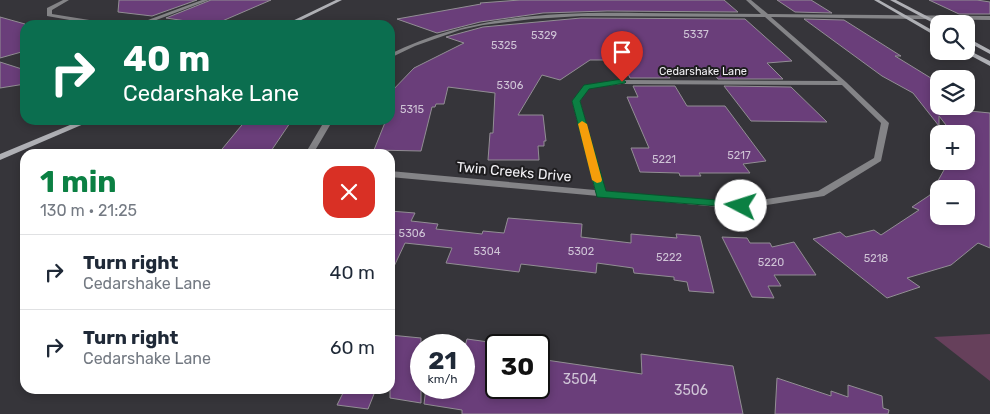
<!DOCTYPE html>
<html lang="en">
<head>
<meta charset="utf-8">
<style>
  body { margin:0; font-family:Rubik,sans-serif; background:#f2f2f3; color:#1f2937; height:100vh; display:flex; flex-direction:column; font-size:19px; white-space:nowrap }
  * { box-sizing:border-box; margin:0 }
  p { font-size:16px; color:#747a83 }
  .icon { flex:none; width:28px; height:28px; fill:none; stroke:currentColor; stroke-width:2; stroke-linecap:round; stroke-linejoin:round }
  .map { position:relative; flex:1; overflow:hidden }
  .sheet { position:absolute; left:20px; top:149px; width:375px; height:245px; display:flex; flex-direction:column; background:#fff; border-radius:15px; box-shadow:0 2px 8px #0003 }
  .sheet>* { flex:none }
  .banner { position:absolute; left:20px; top:20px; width:375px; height:105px; border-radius:15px; box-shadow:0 2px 8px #0003; background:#0b6e4f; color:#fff; overflow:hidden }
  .controls { position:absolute; left:930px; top:15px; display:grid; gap:10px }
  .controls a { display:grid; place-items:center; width:45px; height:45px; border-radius:10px; background:#fff; box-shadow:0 2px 8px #0003; font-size:25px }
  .speed { position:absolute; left:410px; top:334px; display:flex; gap:10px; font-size:25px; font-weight:700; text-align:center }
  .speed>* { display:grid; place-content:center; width:65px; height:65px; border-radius:50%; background:#fff; box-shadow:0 2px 8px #0003; line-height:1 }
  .speed small { font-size:12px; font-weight:400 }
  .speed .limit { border:2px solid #111; border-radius:8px; background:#fff; color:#111 }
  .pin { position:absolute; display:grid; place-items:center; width:42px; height:42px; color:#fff; margin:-51px -21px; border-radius:50% 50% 50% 0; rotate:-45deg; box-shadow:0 0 5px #0007 }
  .pin .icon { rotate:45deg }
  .me { position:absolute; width:55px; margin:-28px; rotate:275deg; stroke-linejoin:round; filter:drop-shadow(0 0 4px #0008) }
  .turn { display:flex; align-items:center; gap:18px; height:105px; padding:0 20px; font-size:22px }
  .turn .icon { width:65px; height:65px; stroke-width:2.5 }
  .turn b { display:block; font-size:35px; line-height:42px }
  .round { display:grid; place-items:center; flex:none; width:52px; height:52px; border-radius:15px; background:#f2f2f3 }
  .overview { display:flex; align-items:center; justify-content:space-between; height:85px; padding:0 20px }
  h1 { font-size:30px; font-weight:700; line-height:38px; color:#0b8043 }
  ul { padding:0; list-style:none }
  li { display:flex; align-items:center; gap:15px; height:75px; padding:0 20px; border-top:1px solid #e0e1e3 }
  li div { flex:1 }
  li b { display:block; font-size:19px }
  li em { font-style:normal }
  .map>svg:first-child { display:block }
  .green { fill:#66405b }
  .building { fill:#6a3e7a; stroke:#928e94; fill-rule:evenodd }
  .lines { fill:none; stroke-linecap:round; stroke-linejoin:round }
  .street { fill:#848487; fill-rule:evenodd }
  .secondary { fill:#afb0b5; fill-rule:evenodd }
  .route { fill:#0b8043; stroke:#07532c }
  .slow { fill:#f59e0b }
  .labels { text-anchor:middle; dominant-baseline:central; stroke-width:4; stroke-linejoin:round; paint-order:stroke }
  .number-label { font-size:11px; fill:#cfc4d6 }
  .far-street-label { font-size:11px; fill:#f1f0f4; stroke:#1e1d1f }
  .street-label { font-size:14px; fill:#f1f0f4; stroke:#1e1d1f }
  .near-number-label { font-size:14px; fill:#cfc4d6 }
</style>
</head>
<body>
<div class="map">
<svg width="990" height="414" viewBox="0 0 990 414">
  <rect width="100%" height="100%" fill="#36353a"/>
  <path class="green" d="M990 334V381L934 337Z"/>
  <path class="building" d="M119 0H197L152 16 118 12Z
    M211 0H271L213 25 166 18Z
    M520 0H724L738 12 607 11 543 13 480 22 437 33 397 19 481 4 480 3Z
    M777 0H811L832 13 795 12Z
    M929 0H977L990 2V14H959Z
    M0 17 25 24V51L0 58Z
    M581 18 745 19 792 61 767 63 783 79H718L711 70H665L670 78H630L622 61 609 60H590L560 80 542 75 518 115H543L546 141H544V146H538L539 160H488L490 133H493L495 93 448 87 444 104H436L435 107H432L421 151 374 150 386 120H390V93L414 68 464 43 446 37 483 27Z
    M804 19 844 20 901 56H895L939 83V108L990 113V248L978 243 951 265 907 278 920 287 887 298 813 239 840 232 846 237 874 230 881 235 919 210 912 207 930 195 949 161H975L966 150V134H953L939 116V126L913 93 882 76ZM939 189H966V216H939Z
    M0 62 25 70V84L0 88Z
    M633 86H675L687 106H725L766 161 743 164 750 173H699L701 176H680L679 173 640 172 631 148H649L627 97H638Z
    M724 86 791 87 827 122 751 121Z
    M246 120H292L269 154H218Z
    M390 211 415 213 411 221 438 224 436 229 482 234 483 231 504 233 508 218 582 224 581 237 631 243V234L677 238 676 234 700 236 714 293 689 291 687 282 674 280V277L634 273 633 268 597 263 596 273 521 264 519 272 446 263 452 248 405 243 390 275Z
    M722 237 747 238 750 243H770L772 247 794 242 816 275H774L781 286H768L774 298 752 297Z
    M390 335 421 338V403L390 398Z
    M467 339 496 343V388H539V359L642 374 641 354 733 366 743 414H462V410L424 404 426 388H464V350Z
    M777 378 831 396V391L848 397V385L882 396 883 408 889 410 888 414H775Z
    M345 389H376L368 409 337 405Z"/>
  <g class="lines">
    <path class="street" d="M63 0H69L52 10V14L108 23 127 22 148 20 202 0H209L151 22 132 25H98L47 16V8Z
      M746 0H751L768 14 990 16V20L771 17 846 82 889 123 881 161 824 196 741 209 390 177V171L595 190 572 101 585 85 622 80 838 81 765 17 581 16 532 19 483 25 460 30 415 46 390 58V54C469 15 553 12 639 13 680 13 721 14 761 14ZM622 84 842 85 881 123 874 158 818 191 741 203 605 191 580 101 589 88Z
      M325 120H333L313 154H305Z"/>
    <path class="secondary" d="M336 0H342L291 25H284Z
      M874 0H879L939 34V38Z
      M890 0H896L942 24 937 25Z
      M966 37 990 50V54L966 41Z
      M966 49 990 61V66L964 52Z
      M82 120H93L0 160V154Z"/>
  </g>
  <path class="route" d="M622 79 626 82 625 83 589 89 580 101 606 191 741 202 746 206 745 208 597 197 572 101 584 85Z"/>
  <path class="slow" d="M582 121 587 124 602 180 601 182 597 183 592 180 578 124Z"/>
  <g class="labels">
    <g class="number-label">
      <text x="696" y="34">5337</text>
      <text x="544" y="35">5329</text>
      <text x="504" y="45">5325</text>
      <text x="510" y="85">5306</text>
      <text x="412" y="109">5315</text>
      <text x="739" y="155">5217</text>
      <text x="664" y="159">5221</text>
      <text x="412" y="233">5306</text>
      <text x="487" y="251">5304</text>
      <text x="581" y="251">5302</text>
      <text x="669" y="257">5222</text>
      <text x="876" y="258">5218</text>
      <text x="771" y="262">5220</text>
    </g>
    <g class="far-street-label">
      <text x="703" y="71">Cedarshake Lane</text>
    </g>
    <g class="street-label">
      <text transform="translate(514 172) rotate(5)">Twin Creeks Drive</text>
    </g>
    <g class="near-number-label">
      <text x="580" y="379">3504</text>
      <text x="691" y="390">3506</text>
    </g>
  </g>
</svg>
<div class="controls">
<a><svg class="icon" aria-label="search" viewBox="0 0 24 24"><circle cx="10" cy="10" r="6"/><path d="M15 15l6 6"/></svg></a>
<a><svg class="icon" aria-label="layers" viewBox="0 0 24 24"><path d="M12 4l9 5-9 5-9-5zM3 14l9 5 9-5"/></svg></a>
<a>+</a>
<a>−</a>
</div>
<div class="speed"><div>21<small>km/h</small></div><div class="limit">30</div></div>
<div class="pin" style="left:622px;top:82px;background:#d93025"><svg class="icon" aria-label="arrive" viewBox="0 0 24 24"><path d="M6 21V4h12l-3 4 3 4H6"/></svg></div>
<svg class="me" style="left:741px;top:206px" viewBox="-20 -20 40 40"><circle r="19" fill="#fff"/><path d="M0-13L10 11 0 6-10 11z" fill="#0b8043"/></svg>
<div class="banner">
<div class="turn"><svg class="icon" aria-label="right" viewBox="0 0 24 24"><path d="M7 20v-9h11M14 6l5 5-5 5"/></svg><div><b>40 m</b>Cedarshake Lane</div></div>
</div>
<section class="sheet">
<div class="overview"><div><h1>1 min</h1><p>130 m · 21:25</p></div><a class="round" style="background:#d93025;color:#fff"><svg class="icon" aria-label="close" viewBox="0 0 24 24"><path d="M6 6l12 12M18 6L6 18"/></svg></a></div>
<ul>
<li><svg class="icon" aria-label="right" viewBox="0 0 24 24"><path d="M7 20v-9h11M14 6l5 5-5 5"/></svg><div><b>Turn right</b><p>Cedarshake Lane</p></div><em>40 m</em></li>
<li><svg class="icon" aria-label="right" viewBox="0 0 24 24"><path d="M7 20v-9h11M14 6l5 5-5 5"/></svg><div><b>Turn right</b><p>Cedarshake Lane</p></div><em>60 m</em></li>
</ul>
</section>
</div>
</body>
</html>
